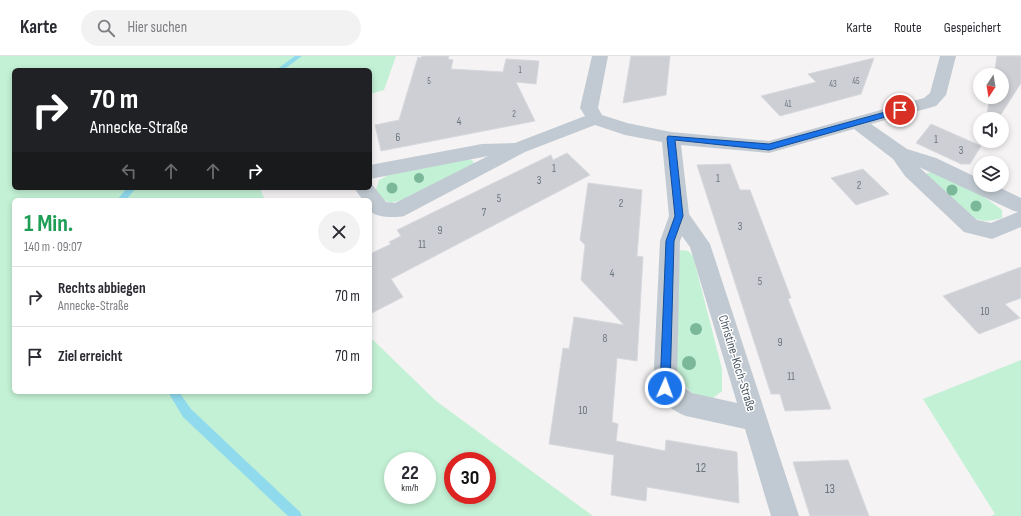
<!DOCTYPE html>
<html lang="de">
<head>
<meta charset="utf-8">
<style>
  body { margin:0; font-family:"Sofia Sans Condensed",sans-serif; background:#f2f2f3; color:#2b2b33; height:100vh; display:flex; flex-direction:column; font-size:15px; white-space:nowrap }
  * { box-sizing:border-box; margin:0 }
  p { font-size:13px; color:#7c7c81 }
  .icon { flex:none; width:22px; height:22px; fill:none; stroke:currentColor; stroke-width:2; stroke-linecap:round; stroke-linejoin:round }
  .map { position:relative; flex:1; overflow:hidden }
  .details { position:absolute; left:12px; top:142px; width:360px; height:196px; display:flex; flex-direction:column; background:#fff; border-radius:6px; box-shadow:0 2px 6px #0003 }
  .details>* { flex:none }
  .guide { position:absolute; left:12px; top:12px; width:360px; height:122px; border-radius:6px; box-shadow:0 2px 6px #0003; background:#202124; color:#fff; overflow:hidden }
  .needle { width:26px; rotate:192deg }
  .buttons { position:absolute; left:973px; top:12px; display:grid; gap:8px }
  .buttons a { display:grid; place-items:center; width:36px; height:36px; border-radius:50%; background:#fff; box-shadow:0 2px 6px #0003; font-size:20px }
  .speed { position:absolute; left:384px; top:396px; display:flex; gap:8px; font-size:20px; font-weight:700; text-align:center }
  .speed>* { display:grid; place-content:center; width:52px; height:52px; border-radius:50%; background:#fff; box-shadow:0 2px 6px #0003; line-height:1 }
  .speed small { font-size:10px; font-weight:400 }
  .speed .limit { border:6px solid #d22; background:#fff; color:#111 }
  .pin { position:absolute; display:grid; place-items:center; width:34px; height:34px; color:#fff; margin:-17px; border:2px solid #fff; border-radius:50%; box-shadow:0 1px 4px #0007 }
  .me { position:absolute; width:44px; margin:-22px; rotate:2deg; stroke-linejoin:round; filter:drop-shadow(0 0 3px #0008) }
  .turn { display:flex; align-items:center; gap:14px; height:84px; padding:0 12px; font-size:18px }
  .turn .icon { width:52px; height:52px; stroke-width:2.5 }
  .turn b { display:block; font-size:28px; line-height:34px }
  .lanes { display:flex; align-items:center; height:38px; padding:0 12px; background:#0003; justify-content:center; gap:20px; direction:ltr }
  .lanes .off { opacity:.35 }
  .round { display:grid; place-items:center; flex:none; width:42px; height:42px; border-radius:21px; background:#f2f2f3 }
  .headline { display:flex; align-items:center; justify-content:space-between; height:68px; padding:0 12px }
  h1 { font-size:24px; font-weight:700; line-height:30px; color:#1e9e55 }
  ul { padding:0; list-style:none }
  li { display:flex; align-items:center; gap:12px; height:60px; padding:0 12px; border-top:1px solid #e1e1e2 }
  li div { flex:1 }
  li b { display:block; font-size:15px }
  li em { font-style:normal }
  header { display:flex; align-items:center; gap:24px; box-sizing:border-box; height:56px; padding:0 20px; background:#fff; border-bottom:1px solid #e1e1e2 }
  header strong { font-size:19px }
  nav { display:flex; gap:22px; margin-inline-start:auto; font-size:14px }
  .search { width:280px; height:36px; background:#f2f2f3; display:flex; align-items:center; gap:10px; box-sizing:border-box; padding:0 14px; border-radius:22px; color:#7c7c81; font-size:15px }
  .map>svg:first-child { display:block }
  .green { fill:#c3f1d5; fill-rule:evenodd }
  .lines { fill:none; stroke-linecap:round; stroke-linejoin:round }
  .stream { fill:#90daee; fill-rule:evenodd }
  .building { fill:#cdcfd5; stroke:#d7d9de }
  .minor { fill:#c1cad2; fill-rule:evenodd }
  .tree { fill:#7bb799 }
  .route { fill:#1a73e8; stroke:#114b97 }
  .labels { text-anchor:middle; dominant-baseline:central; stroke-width:3; stroke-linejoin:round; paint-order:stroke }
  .far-number-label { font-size:9px; fill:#6b747e }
  .number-label { font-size:11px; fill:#6b747e }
  .street-label { font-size:13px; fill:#4a5661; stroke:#fff }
  .near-number-label { font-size:13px; fill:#6b747e }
</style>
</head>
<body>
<header>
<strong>Karte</strong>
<div class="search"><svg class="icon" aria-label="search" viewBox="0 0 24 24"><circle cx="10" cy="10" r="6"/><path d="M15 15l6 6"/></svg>Hier suchen</div>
<nav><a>Karte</a><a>Route</a><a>Gespeichert</a></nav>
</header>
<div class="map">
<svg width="1021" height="460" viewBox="0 0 1021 460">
  <rect width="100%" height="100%" fill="#f5f3f3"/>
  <path class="green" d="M0 0H396L384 34 370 38V14H14V132H262L261 135 265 144H14V336H370V281L436 345 593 460H0ZM393 405H427V439H393ZM453 405H487V439H453Z
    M470 103 473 105 474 108 405 143 391 147 381 143 376 133 379 124 389 119Z
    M934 116C958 125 982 138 1002 154V162C994 164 988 166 980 164 964 161 939 133 927 121V117Z
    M681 194 688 195 693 200 722 313V335L713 342C691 341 687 335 677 316L678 199Z
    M1021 304V460H991L995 458 923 343Z"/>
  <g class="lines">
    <path class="stream" d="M295 0H302L283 14H276Z
      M127 132H136L126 144H117Z
      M168 336H179L191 353 300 456 302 460H288L183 361Z"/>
  </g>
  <path class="building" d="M422 0H449L448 3 453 4 451 13 503 16 506 3 539 5 536 28 516 26 535 65 381 95 375 69 399 64 418 1 421 2Z
    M631 0H670L666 39 623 47Z
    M997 0H1021V27L998 63H986L990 41H1002V19H994Z
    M874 2 861 38 780 60 761 40 816 26 808 18Z
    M931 68 981 90 970 108H961L916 87Z
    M567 97 590 119 391 223 403 241 370 258V194L372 197 391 188 389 186 401 180 397 174 551 99 553 104Z
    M730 108 740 134H750L791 242 788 243 831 353 785 355 780 338H771L697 109Z
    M863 113 889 138 856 149 831 122Z
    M588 127 642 134 637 200 643 201 637 305 617 302 612 366 618 368 616 385 665 395 666 384 737 396 739 447 647 431 646 445 611 439 614 399 549 388 563 292 569 293 574 261 624 269 581 224 585 189 580 184Z
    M1021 211V242L1005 248 1020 262 979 278 943 240Z
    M848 404 869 460H810L793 406Z"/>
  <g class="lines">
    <path class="minor" d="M592 0H608L598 52 602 59 627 67 671 76 769 85 924 42 930 37 940 0H956L946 39 936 50 871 68 907 93 936 102 980 123V129H994L1021 142V171L992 183 964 176 905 120 893 103 854 73 769 97 681 89 689 158 710 188 799 460H771L745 373 686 360C673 355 658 345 653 332L660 185 669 160 662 86 625 79 595 69 525 96 404 160C397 162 373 162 370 154 369 151 370 147 370 144H363L354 132H370L371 127 386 146 395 147 488 100 370 123V109L482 88 515 87 585 60 580 52ZM919 111 1014 155 1018 156 991 167 977 164ZM682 180 690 191 737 347 692 337 677 327 680 185Z"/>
  </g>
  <g class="tree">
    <circle cx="419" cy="122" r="5"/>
    <circle cx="392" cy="132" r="5.5"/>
    <circle cx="952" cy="134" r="5.5"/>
    <circle cx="976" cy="150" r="5.5"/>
    <circle cx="696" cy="273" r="6"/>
    <circle cx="689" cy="307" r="7"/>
  </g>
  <path class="route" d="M900 52 904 54 903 56 769 94 675 84 683 160 674 185 670 332 669 335 665 336 661 335 660 332 666 185 675 160 667 82 668 80 769 88Z"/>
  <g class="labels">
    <g class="far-number-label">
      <text x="520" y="14">1</text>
      <text x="429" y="25">5</text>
      <text x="856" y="25">45</text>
      <text x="833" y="28">43</text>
      <text x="788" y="48">41</text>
      <text x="514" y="58">2</text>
    </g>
    <g class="number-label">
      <text x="459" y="65">4</text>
      <text x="398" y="81">6</text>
      <text x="936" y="83">1</text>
      <text x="961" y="94">3</text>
      <text x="554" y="112">1</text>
      <text x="718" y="122">1</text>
      <text x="539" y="124">3</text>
      <text x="859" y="129">2</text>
      <text x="499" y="142">5</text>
      <text x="621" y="147">2</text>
      <text x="484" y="156">7</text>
      <text x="740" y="170">3</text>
      <text x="440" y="174">9</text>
      <text x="422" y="188">11</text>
      <text x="612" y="217">4</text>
      <text x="760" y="225">5</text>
      <text x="985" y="255">10</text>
      <text x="605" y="282">8</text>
      <text x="780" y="286">9</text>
      <text x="791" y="320">11</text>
      <text x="583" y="354">10</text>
    </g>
    <g class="street-label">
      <text transform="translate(737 307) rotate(73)">Christine-Koch-Straße</text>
    </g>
    <g class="near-number-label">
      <text x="701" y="412">12</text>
      <text x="830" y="433">13</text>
    </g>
  </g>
</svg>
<div class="buttons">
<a><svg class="needle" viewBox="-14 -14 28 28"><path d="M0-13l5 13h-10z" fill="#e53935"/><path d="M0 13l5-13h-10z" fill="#7c7c81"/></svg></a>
<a><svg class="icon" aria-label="sound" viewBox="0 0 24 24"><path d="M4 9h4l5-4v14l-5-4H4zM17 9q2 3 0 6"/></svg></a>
<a><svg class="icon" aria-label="layers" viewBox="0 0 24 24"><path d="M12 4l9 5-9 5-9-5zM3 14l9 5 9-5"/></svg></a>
</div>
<div class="speed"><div>22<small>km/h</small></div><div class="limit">30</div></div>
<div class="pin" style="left:900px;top:54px;background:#d93025"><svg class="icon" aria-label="arrive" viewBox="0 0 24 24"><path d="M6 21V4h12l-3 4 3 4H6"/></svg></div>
<svg class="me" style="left:665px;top:332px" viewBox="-20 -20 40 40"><circle r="17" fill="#1a73e8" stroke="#fff" stroke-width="3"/><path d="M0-11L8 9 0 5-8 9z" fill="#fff"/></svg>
<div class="guide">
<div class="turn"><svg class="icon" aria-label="right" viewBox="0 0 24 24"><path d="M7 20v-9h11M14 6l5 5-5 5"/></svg><div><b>70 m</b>Annecke-Straße</div></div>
<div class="lanes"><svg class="icon off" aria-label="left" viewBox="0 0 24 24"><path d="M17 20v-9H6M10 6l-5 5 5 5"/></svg><svg class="icon off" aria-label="ahead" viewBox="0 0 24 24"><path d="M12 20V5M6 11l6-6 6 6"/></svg><svg class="icon off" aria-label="ahead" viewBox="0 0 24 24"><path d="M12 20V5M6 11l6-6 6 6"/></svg><svg class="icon" aria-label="right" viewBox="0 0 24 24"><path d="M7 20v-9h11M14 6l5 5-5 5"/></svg></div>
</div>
<section class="details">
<div class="headline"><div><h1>1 Min.</h1><p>140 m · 09:07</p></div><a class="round"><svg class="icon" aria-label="close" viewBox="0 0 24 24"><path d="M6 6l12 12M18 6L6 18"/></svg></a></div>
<ul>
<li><svg class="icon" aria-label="right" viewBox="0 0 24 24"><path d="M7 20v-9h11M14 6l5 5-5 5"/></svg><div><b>Rechts abbiegen</b><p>Annecke-Straße</p></div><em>70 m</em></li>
<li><svg class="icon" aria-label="arrive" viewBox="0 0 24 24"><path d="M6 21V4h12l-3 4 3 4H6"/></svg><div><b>Ziel erreicht</b></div><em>70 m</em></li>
</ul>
</section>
</div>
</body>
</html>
